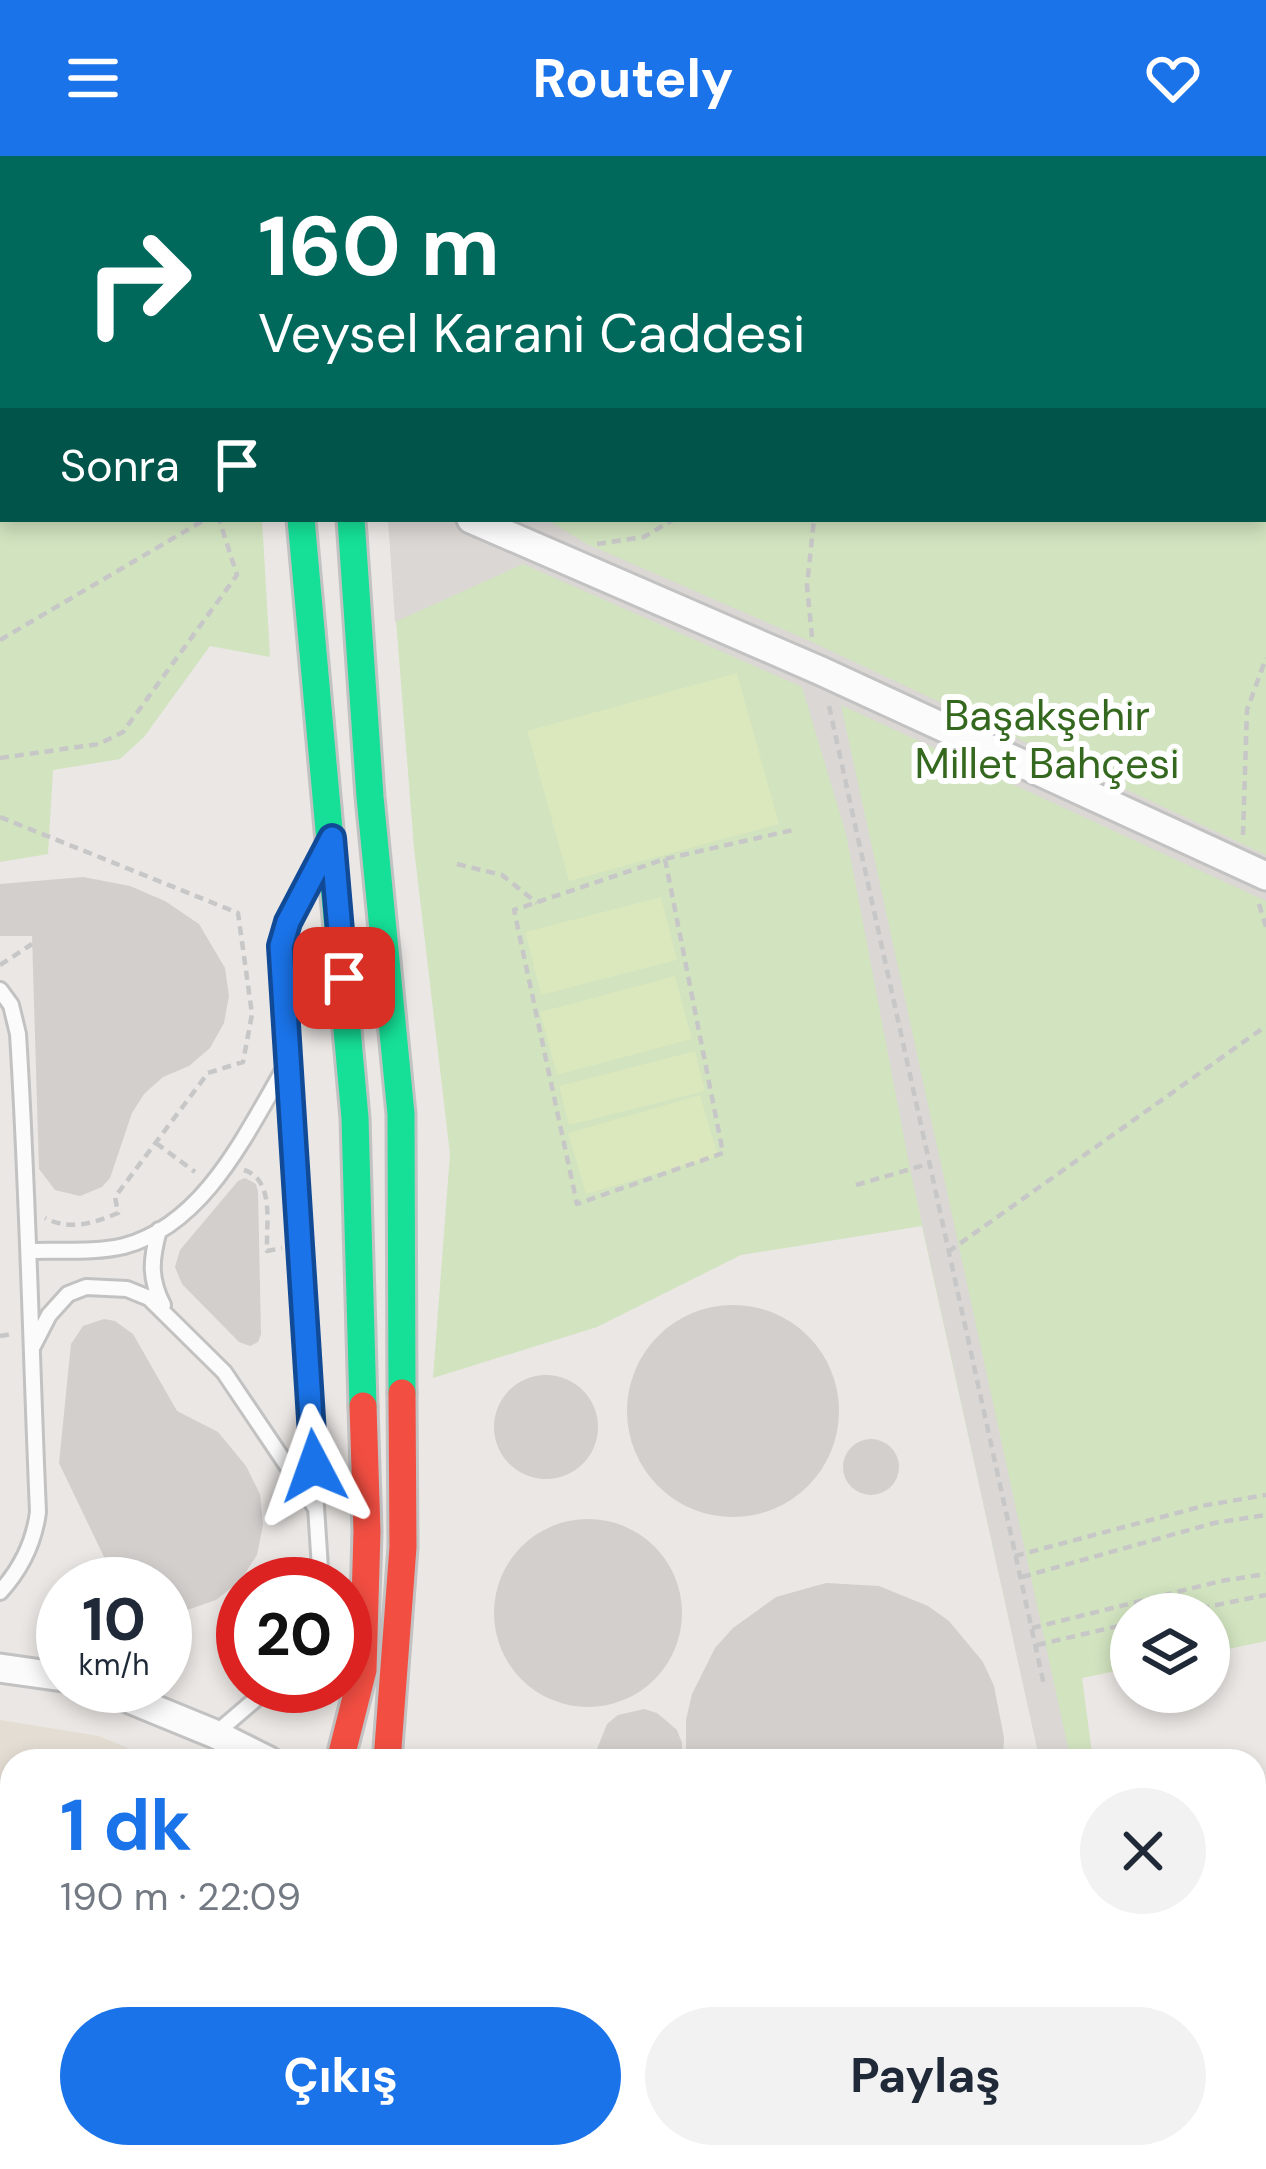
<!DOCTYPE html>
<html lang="tr">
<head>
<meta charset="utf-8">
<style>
  body { margin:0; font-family:"DM Sans",sans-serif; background:#f2f2f3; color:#1f2937; height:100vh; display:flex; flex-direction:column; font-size:45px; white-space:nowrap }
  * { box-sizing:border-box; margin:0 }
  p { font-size:39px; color:#747a83 }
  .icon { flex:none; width:66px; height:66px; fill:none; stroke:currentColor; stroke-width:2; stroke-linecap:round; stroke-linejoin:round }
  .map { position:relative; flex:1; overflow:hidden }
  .sheet { position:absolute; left:0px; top:1593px; width:1266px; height:420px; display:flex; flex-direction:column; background:#fff; border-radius:36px 36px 0 0; box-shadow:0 6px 18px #0003 }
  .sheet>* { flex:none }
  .top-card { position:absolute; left:0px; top:0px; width:1266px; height:366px; box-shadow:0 6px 18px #0003; background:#00695c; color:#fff; overflow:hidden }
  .buttons { position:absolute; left:1110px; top:1437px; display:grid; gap:24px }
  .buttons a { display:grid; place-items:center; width:120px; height:120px; border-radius:50%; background:#fff; box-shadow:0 6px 18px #0003; font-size:60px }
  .speed { position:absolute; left:36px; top:1401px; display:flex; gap:24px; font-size:60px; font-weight:700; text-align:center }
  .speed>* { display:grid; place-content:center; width:156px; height:156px; border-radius:50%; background:#fff; box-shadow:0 6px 18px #0003; line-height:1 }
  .speed small { font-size:30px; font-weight:400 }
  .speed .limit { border:18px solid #d22; background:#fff; color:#111 }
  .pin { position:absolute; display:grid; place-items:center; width:102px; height:102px; color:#fff; margin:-51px; border-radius:24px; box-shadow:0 6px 18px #0006 }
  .me { position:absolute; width:132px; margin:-66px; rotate:356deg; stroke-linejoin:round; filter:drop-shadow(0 0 9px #0008) }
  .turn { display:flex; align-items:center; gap:42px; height:252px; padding:0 60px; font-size:54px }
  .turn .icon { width:156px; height:156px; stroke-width:2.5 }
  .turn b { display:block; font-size:84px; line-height:102px }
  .then { display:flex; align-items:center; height:114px; padding:0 60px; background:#0003; gap:24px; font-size:45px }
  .round { display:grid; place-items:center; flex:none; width:126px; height:126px; border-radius:63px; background:#f2f2f3 }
  .headline { display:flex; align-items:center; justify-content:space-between; height:204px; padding:0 60px }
  h1 { font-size:72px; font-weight:700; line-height:90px; color:#1a73e8 }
  .primary-button { display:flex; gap:24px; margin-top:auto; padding:24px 60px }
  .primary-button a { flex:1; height:138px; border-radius:72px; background:#1a73e8; color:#fff; font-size:48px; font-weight:700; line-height:138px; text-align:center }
  .primary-button a+a { background:#f2f2f3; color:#1f2937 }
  header { display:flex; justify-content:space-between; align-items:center; height:156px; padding:0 60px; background:#1a73e8; color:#fff; font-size:54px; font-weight:700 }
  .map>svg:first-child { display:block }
  .education { fill:#e4ddd3 }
  .green { fill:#d1e3bf }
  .pitch { fill:#dbe7bd }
  .plaza { fill:#dad7d4 }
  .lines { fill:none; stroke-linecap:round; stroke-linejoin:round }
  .stream { stroke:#9cdbe8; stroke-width:8 }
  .building { fill:#d2cfcd }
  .lane-casing { stroke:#c3c2c2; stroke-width:20 }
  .street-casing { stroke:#c3c2c2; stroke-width:33 }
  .fast-casing { stroke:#c3c2c2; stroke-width:33 }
  .slow-casing { stroke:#c3c2c2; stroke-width:33 }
  .jam-casing { stroke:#c3c2c2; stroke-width:33 }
  .path { stroke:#c7c7c7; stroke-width:4.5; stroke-dasharray:9 6; stroke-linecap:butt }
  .lane { stroke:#fcfbfb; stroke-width:14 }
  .street { stroke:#fcfbfb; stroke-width:27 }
  .fast { stroke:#16e098; stroke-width:27 }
  .slow { stroke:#ffcf43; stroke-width:27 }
  .jam { stroke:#f24e42; stroke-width:27 }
  .route-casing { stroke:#114b97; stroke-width:30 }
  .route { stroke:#1a73e8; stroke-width:21 }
  .labels { text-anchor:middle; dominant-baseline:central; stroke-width:12; stroke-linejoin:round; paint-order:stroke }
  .park-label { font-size:42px; fill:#35681f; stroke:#fff }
</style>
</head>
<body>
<header><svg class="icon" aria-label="menu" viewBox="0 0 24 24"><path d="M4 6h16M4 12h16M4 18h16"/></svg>Routely<svg class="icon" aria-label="heart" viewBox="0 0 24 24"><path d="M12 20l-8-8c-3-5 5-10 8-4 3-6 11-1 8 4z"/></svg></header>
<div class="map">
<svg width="1266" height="2013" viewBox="0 0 1266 2013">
  <rect width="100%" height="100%" fill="#eae7e4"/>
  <path class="education" d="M0 1564 99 1580 159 1605H12V2001H243L240 2013H0Z"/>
  <path class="green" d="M762 0H1266V1485L1209 1497V1458H1131V1512L1082 1522 1093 1605H1040L922 1070 741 1099 597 1171 433 1222 450 998 414 692 388 363H1263V3H757Z
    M0 196 3 363H262L270 501 210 490 144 581 120 603 53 614 48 698 0 706Z"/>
  <path class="pitch" d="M737 517 779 668 569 725 527 575Z
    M661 741 677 804 541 839 525 776Z
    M675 820 692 883 557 919 540 856Z
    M695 895 705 935 569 969 559 930Z
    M700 939 718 1000 586 1038 568 977Z"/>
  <path class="plaza" d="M388 363H546L587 388 812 486 1266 699V745L841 549 1071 1605H1040L910 1013 846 678 802 531 523 408 395 466Z"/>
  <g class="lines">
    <path class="stream" d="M637 3 642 0"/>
  </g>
  <path class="building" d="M83 721 130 730 165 745 199 768 225 812 229 840 224 867 210 892 189 910 163 921 144 938 132 957 110 1022 102 1031 80 1040 55 1034 39 1013 32 780H0V728Z
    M245 1022 256 1028 258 1036 261 1178 258 1186 250 1190 239 1186 182 1128 175 1111 180 1094 238 1025Z
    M627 1255a106 106 0 1 1 212 0a106 106 0 1 1-212 0Z
    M104 1163 115 1165 133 1178 177 1255 218 1276 246 1310 260 1338 263 1369 257 1399 240 1425 216 1444 187 1454 165 1457V1428H117L59 1307 71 1188 83 1170Z
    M494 1271a52 52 0 1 1 104 0a52 52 0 1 1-104 0Z
    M843 1311a28 28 0 1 1 56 0a28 28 0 1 1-56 0Z
    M494 1457a94 94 0 1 1 188 0a94 94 0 1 1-188 0Z
    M826 1427 879 1430 928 1450 949 1465 983 1506 994 1530 1004 1582 1003 1605H686V1564L692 1538 715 1492 733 1472 776 1441Z
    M644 1553 657 1557 677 1574 682 1587V1605H598L597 1593 607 1568 618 1559Z
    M0 1807 12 1810V1904L0 1901Z
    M746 2001H1021L1017 2013H777Z"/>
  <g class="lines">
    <defs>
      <path id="lane" d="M0 834 11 849 18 878C28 1037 31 1196 38 1356 34 1387 21 1413 0 1436
        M159 1074C151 1103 149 1122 163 1149
        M31 1095C60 1094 96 1097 124 1090 206 1068 247 975 287 908
        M33 1190 49 1159 68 1138 86 1131 127 1133 149 1142 224 1216 315 1351
        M321 1428 281 808 288 766 322 702
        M215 1578 271 1530"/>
      <path id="street" d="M471 363 821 515 1266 720
        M0 1512 63 1521
        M98 1530 215 1578 269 1605"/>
      <path id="fast" d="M0 127 3 128
        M301 363 355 962 363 1250
        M351 363 370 641 401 958 402 1237
        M1254 1977 1266 1982
        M1174 2001 1205 2013
        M274 2013 276 2001
        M315 2013 318 2001"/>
      <path id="slow" d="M277 0V3
        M326 0V3
        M0 164 3 165"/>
      <path id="jam" d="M340 1605 363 1514 367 1376 363 1250
        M387 1605 403 1391 402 1237"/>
    </defs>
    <use href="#lane" class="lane-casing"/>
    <use href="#street" class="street-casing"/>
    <use href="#fast" class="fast-casing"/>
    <use href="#slow" class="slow-casing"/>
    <use href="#jam" class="jam-casing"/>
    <path class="path" d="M1110 0 1115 3
      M953 3 957 0
      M1036 3 1045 0
      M1263 127 1266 129
      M597 388 644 381 674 363
      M812 481 807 430 814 363
      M0 484 206 363
      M829 550 1044 1529
      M0 602 99 588 123 576 237 419 219 363
      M0 661 238 757 252 858 243 906 208 917 115 1041 118 1057C94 1067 70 1075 45 1062
      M1243 679 1247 554 1266 502
      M665 703 723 997 577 1048 514 754 665 703 793 674
      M457 708 502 719 537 747
      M1259 748 1266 771
      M0 809 32 788
      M156 987 195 1016
      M244 1014C275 1024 266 1067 267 1095L282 1092
      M856 1029 928 1008
      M948 1096 1266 870
      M0 1180 12 1178
      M1015 1400 1207 1349 1266 1339
      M1022 1421 1214 1367 1266 1359
      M1171 1458 1266 1439
      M1032 1472 1221 1425 1266 1418
      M1037 1489 1131 1467"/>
    <use href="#lane" class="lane"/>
    <use href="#street" class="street"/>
    <use href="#fast" class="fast"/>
    <use href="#slow" class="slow"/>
    <use href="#jam" class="jam"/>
  </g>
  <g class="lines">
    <defs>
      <path id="route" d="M314 1310 281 790 288 766 332 682 344 822"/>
    </defs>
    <use href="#route" class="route-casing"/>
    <use href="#route" class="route"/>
  </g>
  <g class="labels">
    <g class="park-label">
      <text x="1047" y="559">Başakşehir<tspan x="1047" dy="48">Millet Bahçesi</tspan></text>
    </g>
  </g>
</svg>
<div class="buttons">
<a><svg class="icon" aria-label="layers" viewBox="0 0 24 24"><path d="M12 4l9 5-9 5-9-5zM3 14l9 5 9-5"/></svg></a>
</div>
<div class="speed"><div>10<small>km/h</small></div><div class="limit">20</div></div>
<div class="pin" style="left:344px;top:822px;background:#d93025"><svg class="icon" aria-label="arrive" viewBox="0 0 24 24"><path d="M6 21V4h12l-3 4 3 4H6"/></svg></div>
<svg class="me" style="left:314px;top:1310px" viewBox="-20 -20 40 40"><path d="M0-17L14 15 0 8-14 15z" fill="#1a73e8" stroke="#fff" stroke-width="4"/></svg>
<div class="top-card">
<div class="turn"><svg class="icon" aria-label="right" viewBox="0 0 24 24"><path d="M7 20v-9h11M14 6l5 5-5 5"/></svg><div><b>160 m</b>Veysel Karani Caddesi</div></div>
<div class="then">Sonra<svg class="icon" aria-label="arrive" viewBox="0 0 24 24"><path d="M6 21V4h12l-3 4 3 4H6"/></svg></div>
</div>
<section class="sheet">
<div class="headline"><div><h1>1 dk</h1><p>190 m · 22:09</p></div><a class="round"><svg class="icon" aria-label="close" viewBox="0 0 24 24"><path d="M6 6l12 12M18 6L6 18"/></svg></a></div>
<div class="primary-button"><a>Çıkış</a><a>Paylaş</a></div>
</section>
</div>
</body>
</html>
